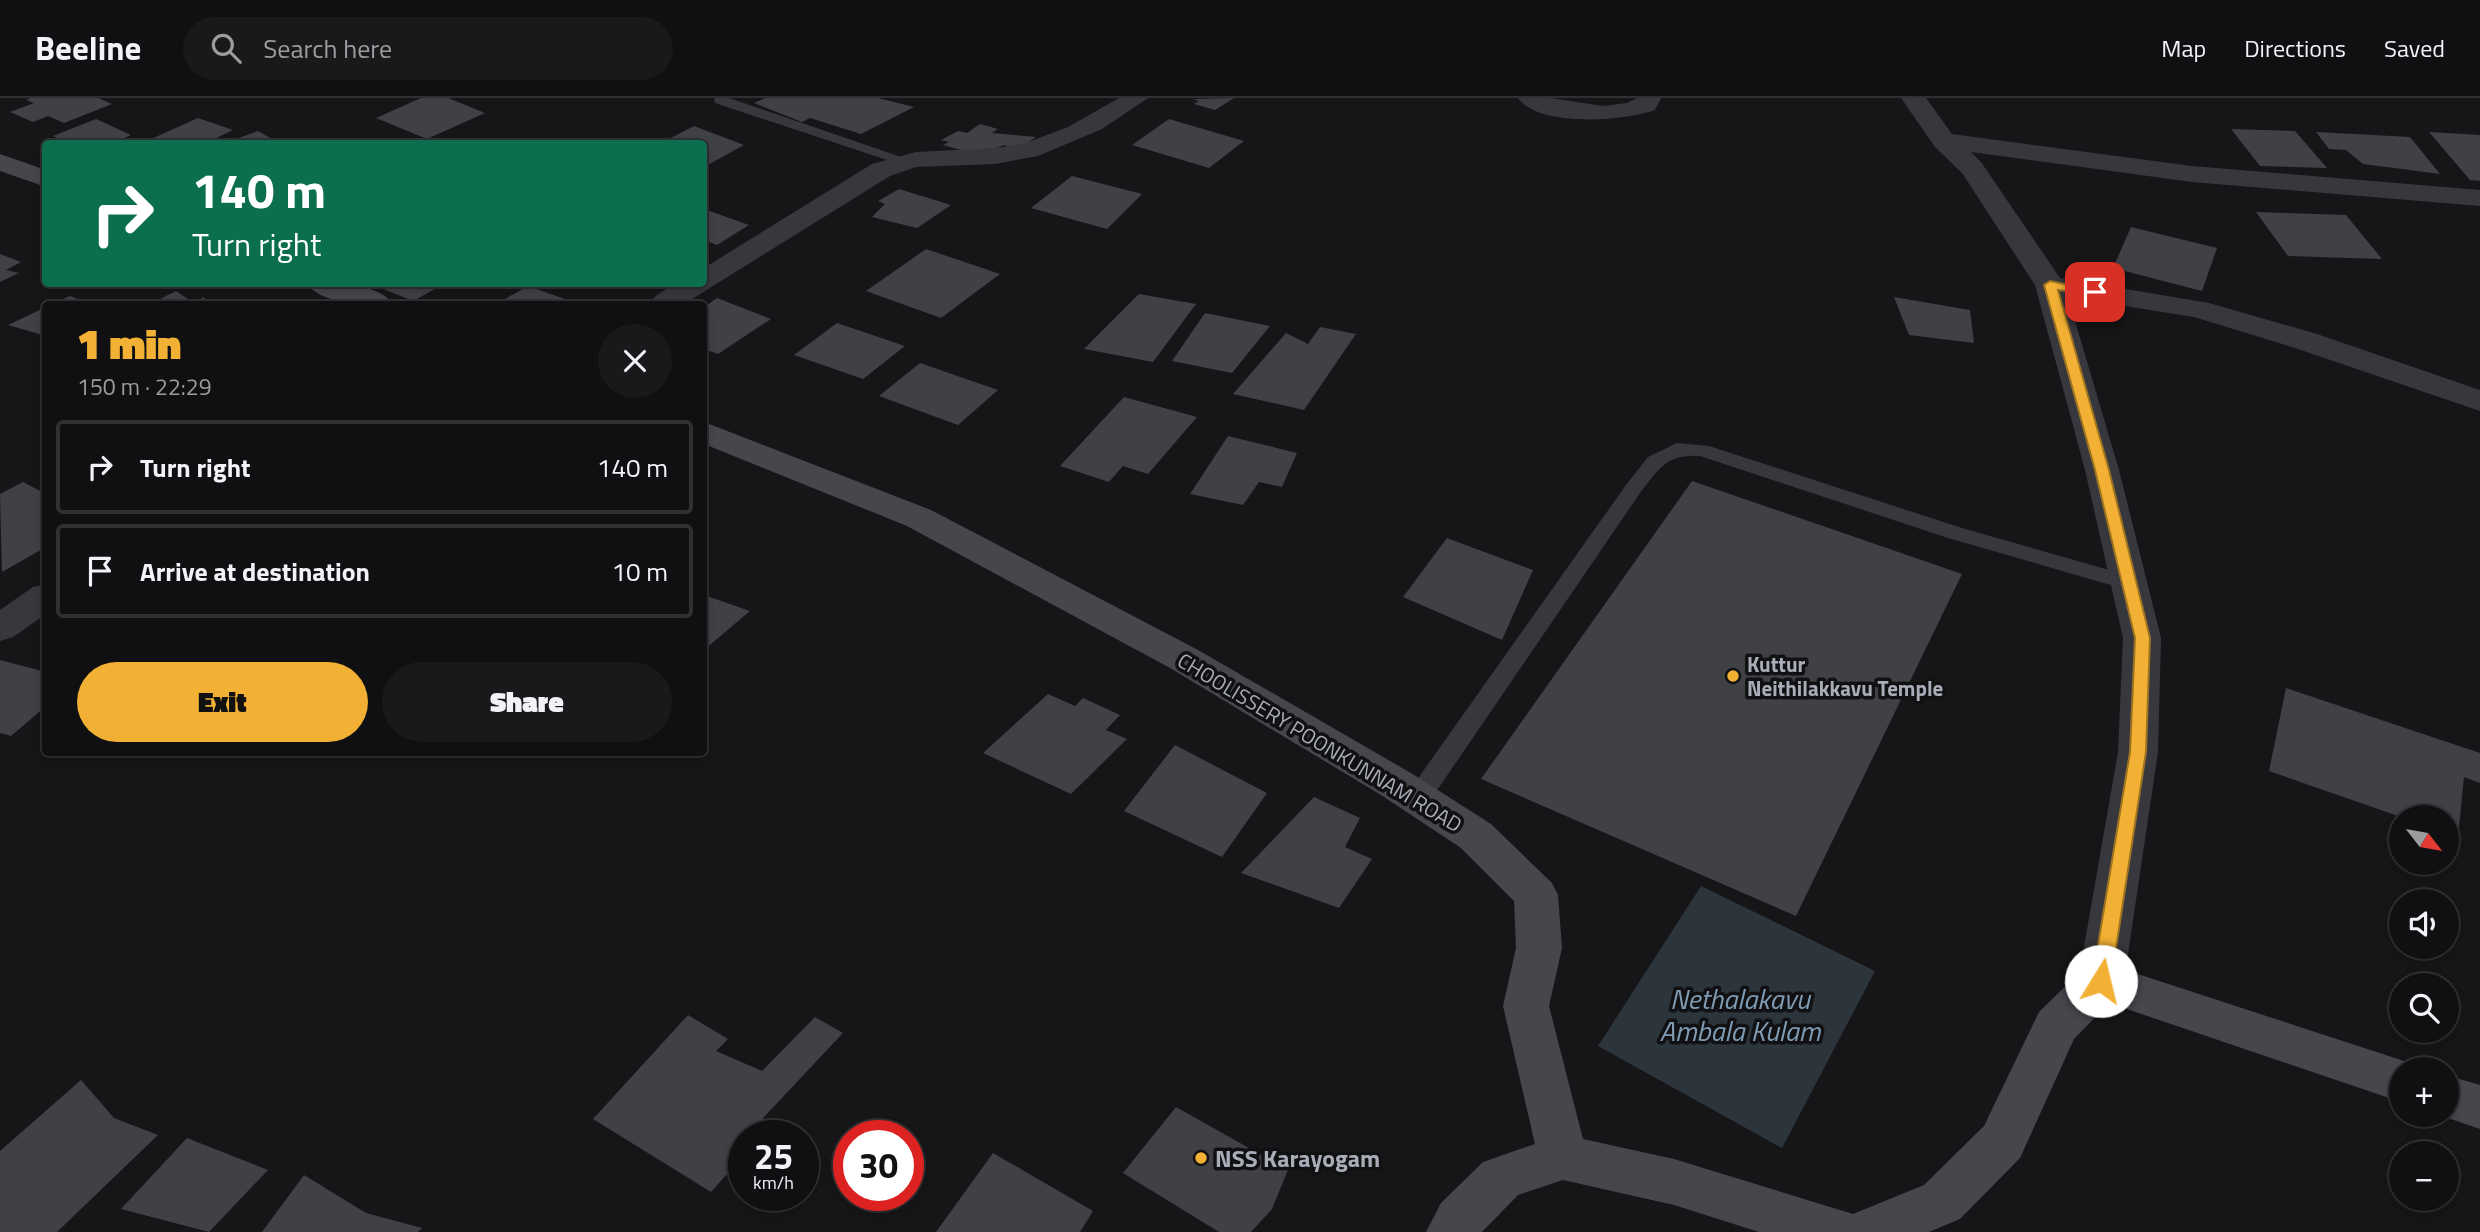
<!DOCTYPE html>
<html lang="en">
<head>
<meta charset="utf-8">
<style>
  body { margin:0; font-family:"Titillium Web",sans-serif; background:#19191b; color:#f1f3f6; height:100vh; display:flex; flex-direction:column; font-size:26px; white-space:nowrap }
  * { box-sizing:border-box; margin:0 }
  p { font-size:23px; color:#9c9d9f }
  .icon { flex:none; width:38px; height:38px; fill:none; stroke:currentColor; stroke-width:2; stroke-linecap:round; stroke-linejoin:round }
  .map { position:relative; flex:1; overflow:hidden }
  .sheet { position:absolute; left:42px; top:203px; width:665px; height:455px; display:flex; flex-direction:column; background:#101012; border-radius:7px; box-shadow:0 4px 10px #0003,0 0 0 2px #303032 }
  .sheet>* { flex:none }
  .hud { position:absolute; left:42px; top:42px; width:665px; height:147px; border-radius:7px; box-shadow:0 4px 10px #0003,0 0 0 2px #303032; background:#0b6e4f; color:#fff; overflow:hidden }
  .needle { width:46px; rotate:121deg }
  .controls { position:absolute; left:2389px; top:707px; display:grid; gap:14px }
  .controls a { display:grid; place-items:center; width:70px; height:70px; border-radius:50%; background:#101012; box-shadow:0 4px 10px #0003,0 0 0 2px #303032; font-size:35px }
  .speed { position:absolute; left:728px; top:1022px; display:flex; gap:14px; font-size:35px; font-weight:700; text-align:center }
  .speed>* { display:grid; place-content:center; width:91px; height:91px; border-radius:50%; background:#101012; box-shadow:0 4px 10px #0003,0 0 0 2px #303032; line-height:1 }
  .speed small { font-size:18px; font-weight:400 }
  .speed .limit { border:10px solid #d22; background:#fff; color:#111 }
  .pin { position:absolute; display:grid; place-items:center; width:60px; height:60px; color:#fff; margin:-30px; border-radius:14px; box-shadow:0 4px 10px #0006 }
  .me { position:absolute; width:77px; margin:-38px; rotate:9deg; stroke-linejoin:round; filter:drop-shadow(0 0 5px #0008) }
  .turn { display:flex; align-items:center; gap:24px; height:147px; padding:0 35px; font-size:32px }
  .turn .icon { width:91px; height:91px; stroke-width:2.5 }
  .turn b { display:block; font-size:49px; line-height:60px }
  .round { display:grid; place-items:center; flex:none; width:74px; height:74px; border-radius:37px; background:#19191b }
  .overview { display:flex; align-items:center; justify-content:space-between; height:119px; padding:0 35px }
  h1 { font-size:42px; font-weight:800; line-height:52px; color:#f2b134 }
  .primary-button { display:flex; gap:14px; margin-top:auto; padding:14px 35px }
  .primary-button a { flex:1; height:80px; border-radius:42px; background:#f2b134; color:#111; font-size:28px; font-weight:800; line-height:80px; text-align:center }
  .primary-button a+a { background:#19191b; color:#f1f3f6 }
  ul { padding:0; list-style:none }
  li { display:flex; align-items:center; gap:21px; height:94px; margin:0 14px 10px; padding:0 21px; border:4px solid #303032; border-radius:7px }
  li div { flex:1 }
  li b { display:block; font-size:26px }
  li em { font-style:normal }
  header { display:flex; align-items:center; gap:42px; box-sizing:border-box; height:98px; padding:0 35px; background:#101012; border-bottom:2px solid #303032 }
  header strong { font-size:33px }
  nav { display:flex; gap:38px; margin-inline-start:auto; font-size:24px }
  .search { width:490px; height:63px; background:#19191b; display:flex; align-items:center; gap:18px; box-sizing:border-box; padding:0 24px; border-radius:38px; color:#9c9d9f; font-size:26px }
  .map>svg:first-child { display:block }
  .water { fill:#2c353c }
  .building { fill:#404145 }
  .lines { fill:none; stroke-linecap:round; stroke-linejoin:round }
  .lane { fill:#37383d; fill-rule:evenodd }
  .street { fill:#37383d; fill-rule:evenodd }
  .secondary { fill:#45474d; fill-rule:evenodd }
  .route { fill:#f2b134; stroke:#9d7322; stroke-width:2 }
  .poi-dot { fill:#f2b134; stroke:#111113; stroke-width:2.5 }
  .labels { text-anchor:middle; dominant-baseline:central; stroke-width:7; stroke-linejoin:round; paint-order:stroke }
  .poi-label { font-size:21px; font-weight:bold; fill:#a8adb8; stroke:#111113; text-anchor:start }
  .street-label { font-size:21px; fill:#a8adb8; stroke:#111113 }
  .near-poi-label { font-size:24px; font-weight:bold; fill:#a8adb8; stroke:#111113; text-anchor:start }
  .near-water-label { font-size:28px; font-style:italic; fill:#7f9bb3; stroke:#111113 }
</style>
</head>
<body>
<header>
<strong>Beeline</strong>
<div class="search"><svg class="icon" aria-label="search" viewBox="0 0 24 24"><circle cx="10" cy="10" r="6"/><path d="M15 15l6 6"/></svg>Search here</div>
<nav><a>Map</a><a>Directions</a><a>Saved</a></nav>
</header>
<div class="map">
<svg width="2480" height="1134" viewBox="0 0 2480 1134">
  <rect width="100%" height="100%" fill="#161618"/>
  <path class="water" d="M1701 788 1875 873 1782 1050 1598 948Z"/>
  <path class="building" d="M30 0H98L112 6 64 25 48 18 33 24 10 14 34 5 26 2Z
    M421 0H448L485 15 427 41 376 20Z
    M765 0H878L914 9 861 36 810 20 802 24 754 5Z
    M1234 0 1215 12 1194 6 1199 3 1193 1Z
    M198 20 233 32 204 46H140Z
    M96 21 131 37 111 46H70L53 38Z
    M1169 21 1244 43 1209 70 1132 47Z
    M980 26 998 31 992 35 1036 39 1018 51 1004 47 979 57 943 47 949 44 941 42 958 33 967 35Z
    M694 28 744 47 704 69V46H659Z
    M2231 31 2295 33 2327 70 2260 68Z
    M258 33 281 46H225V45Z
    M2316 34 2410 39 2440 76 2363 66 2346 52 2329 51Z
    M2429 34 2480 37V83L2470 82Z
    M1072 78 1142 96 1107 131 1031 110Z
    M899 91 951 107 917 130 872 119 885 106 878 103Z
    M704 111 749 127 717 147 704 142Z
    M2256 114 2346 117 2382 161 2288 158Z
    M2131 129 2217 150 2202 193 2113 170Z
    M926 151 1000 176 941 220 866 193Z
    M0 156 21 164 6 172 19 175 0 184Z
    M371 186H444L413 203Z
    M528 188 579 206H496Z
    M176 193 194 205 204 199 207 206H150Z
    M1139 196 1196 206 1153 264 1084 251Z
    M70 198 90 206H51Z
    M1894 199 1970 212 1974 245 1909 237Z
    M717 200 771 221 718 256 704 251V209Z
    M46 209V238L8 227Z
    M1205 215 1270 228 1232 275 1172 263Z
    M837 225 905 248 863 281 794 257Z
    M1320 229 1356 236 1304 312 1233 296 1286 235 1308 246Z
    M920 265 998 292 958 327 879 298Z
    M1124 299 1197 319 1148 376 1123 368 1109 384 1060 368Z
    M1228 338 1297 355 1282 389 1259 384 1243 407 1190 396Z
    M1692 383 1962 476 1796 818 1481 681Z
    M23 384 46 396V449L2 474 0 396Z
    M1447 440 1533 472 1502 542 1403 499Z
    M704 497 750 513 704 552Z
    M0 562 46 574V608L11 638 0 635Z
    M2286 590 2480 655V685L2464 679 2458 739 2446 735V719H2401L2269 673Z
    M1048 596 1075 608 1083 600 1120 617 1106 632 1127 641 1071 696 983 655Z
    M1175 647 1267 695 1222 759 1124 713Z
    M1314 699 1360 720 1345 749 1372 761 1339 810 1241 775Z
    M688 917 728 941 716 953 762 973 815 919 843 935 763 1020 782 1035 780 1038H744V1085L726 1077 711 1094 593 1021Z
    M81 982 114 1020 158 1037 57 1134H0V1053Z
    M1176 1009 1288 1072 1272 1111 1251 1134H1219L1123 1075Z
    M187 1040 268 1072 209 1134 121 1111Z
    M993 1055 1093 1113 1080 1134H936Z
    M304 1077 366 1115 422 1130 418 1134H262Z"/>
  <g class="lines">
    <path class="lane" d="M714 0H729L910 62 908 65H896L715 5Z
      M1677 345 1709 348 1962 430 2137 480 2140 485 2137 490H2121L1948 440 1700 358C1666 356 1659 371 1640 395L1427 707 1418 709 1409 707 1406 700 1409 693 1626 387 1648 359Z"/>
    <path class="street" d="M1119 0H1148L1102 31 1038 58 995 66 916 69 890 78 684 206H649C662 187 682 186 704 186V170L872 66 916 54 995 50 1023 46 1068 29Z
      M1518 0H1551L1603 8 1627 5 1637 0H1661L1655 12C1624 23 1539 30 1518 0Z
      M1901 0H1926L1952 36 2192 68 2480 92V108L2192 84 1971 54 1981 64 2060 180 2209 205 2317 236 2480 292V313L2295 250 2194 219 2068 199 2119 372 2161 540 2158 654 2124 883 2117 897 2101 902 2085 897 2078 883 2118 654 2123 540 2085 372 2035 187 1962 75 1935 49Z
      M46 486V516L13 539 0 543V512L33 489Z"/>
    <path class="secondary" d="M0 56 46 72V89L0 73Z
      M307 186C330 184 379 185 393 206 370 208 322 207 307 186Z
      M704 324 931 412 1198 552 1411 675 1491 726 1552 785 1558 797 1562 850 1549 908 1583 1041 1674 1061 1853 1116 1924 1087 1984 1028 2039 914 2085 869 2101 864 2401 962 2420 971H2401V1004L2109 905 2074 941 2020 1060 1960 1121 1929 1134H1759L1674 1107 1563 1082 1518 1097 1482 1134H1426L1441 1105 1483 1064 1535 1046 1503 908 1516 850 1514 803 1461 750 1381 697 1170 570 907 428 704 346Z
      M2446 977 2480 987V1031L2439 1017H2446Z"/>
  </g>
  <path class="route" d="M2050 183 2101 194 2095 198 2058 192 2109 372 2150 540 2146 654 2111 883 2108 888H2094L2092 883 2130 654 2135 540 2095 372 2044 187Z"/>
  <g class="poi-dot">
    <circle cx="1733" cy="578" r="7"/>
    <circle cx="1201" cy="1060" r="7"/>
  </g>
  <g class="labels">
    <g class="poi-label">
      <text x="1747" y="566">Kuttur<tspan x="1747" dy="24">Neithilakkavu Temple</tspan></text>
    </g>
    <g class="street-label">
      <text transform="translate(1320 644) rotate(31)">CHOOLISSERY POONKUNNAM ROAD</text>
    </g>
    <g class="near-poi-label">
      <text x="1215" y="1060">NSS Karayogam</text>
    </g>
    <g class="near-water-label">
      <text x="1740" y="900">Nethalakavu<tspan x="1740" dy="32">Ambala Kulam</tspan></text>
    </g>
  </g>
</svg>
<div class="controls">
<a><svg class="needle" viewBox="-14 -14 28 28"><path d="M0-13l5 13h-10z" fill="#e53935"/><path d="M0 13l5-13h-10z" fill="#9c9d9f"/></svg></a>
<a><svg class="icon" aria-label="sound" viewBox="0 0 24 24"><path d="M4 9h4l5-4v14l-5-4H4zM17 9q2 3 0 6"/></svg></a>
<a><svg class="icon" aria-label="search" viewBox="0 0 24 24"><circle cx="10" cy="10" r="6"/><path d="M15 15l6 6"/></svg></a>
<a>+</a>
<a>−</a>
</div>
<div class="speed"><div>25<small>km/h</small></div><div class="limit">30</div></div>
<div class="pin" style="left:2095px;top:194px;background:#d93025"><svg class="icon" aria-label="arrive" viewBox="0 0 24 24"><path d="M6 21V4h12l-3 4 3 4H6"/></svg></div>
<svg class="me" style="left:2101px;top:883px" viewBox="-20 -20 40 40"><circle r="19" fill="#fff"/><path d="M0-13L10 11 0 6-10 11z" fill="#f2b134"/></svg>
<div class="hud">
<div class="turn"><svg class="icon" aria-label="right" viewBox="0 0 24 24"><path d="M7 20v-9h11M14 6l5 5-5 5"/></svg><div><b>140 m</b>Turn right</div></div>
</div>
<section class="sheet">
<div class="overview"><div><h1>1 min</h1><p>150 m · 22:29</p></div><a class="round"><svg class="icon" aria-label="close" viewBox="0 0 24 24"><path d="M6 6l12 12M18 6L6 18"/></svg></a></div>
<ul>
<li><svg class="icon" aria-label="right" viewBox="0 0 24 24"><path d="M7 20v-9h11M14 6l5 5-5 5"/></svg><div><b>Turn right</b></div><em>140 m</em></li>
<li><svg class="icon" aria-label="arrive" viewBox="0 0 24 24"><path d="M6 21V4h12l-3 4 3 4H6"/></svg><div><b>Arrive at destination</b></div><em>10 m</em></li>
</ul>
<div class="primary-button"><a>Exit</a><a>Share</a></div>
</section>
</div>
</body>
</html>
